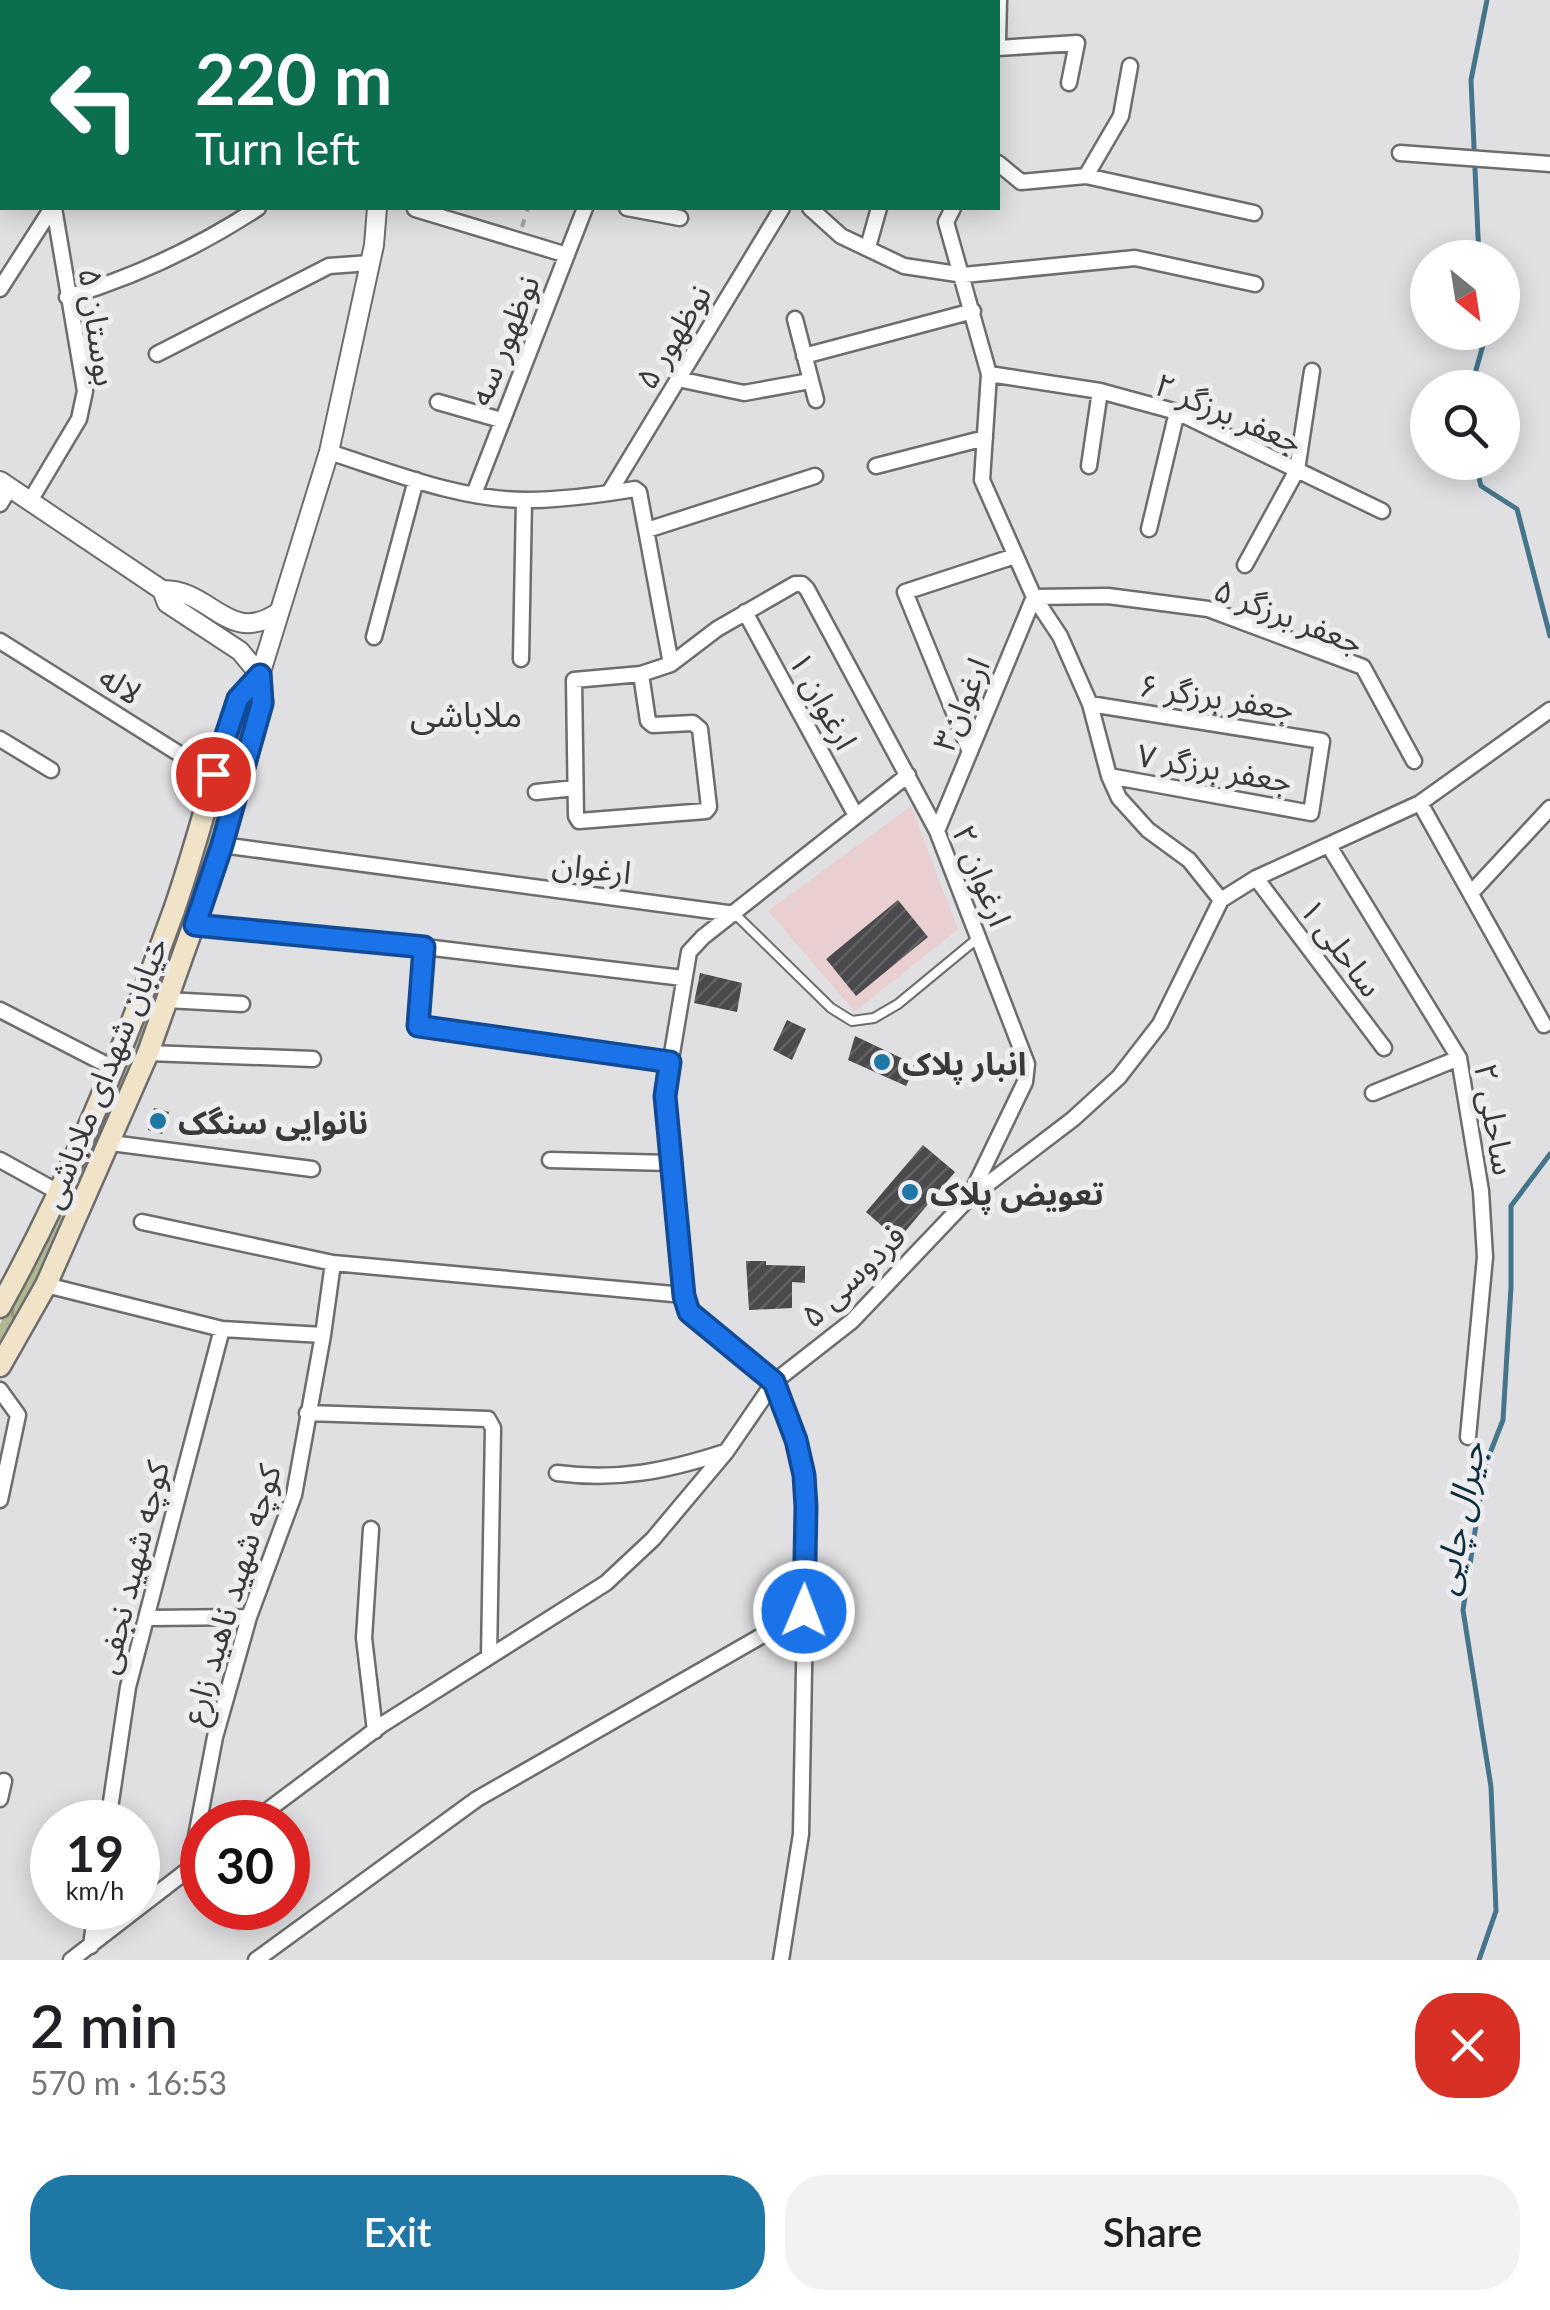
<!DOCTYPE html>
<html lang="en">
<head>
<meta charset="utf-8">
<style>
  body { margin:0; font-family:Lato,"Noto Sans Arabic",sans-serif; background:#f2f2f2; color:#202124; height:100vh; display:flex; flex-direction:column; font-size:38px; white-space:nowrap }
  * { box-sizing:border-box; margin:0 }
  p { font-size:32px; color:#757577 }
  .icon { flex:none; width:55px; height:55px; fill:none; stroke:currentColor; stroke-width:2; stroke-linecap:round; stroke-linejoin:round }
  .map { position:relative; height:1960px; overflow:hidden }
  .sheet { display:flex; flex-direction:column; background:#fff; flex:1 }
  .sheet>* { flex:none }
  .top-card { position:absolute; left:0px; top:0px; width:1000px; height:210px; box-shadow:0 5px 25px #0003; background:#0b6e4f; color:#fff; overflow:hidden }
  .needle { width:65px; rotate:150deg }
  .buttons { position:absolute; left:1410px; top:240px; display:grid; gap:20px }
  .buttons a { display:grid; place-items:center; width:110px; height:110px; border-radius:50%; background:#fff; box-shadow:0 5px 25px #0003; font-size:50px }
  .speed { position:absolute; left:30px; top:1800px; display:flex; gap:20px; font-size:50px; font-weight:700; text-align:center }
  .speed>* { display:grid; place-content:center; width:130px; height:130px; border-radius:50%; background:#fff; box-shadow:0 5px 25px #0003; line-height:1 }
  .speed small { font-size:25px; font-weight:400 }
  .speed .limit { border:15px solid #d22; background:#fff; color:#111 }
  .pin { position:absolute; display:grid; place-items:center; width:85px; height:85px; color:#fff; margin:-42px; border:5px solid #fff; border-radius:50%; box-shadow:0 2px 10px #0007 }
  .me { position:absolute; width:110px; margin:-55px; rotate:1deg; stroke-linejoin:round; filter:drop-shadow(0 0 8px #0008) }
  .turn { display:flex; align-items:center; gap:35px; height:210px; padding:0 30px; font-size:45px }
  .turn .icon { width:130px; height:130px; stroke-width:2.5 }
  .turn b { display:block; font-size:70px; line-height:85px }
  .round { display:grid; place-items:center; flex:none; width:105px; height:105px; border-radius:40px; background:#f2f2f2 }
  .overview { display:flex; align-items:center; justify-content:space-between; height:170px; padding:0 30px }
  h1 { font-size:60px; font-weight:600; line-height:75px }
  .cta { display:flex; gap:20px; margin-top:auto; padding:20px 30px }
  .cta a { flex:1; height:115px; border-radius:40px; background:#1f77a6; color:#fff; font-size:40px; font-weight:600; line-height:115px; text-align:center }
  .cta a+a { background:#f2f2f2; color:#202124 }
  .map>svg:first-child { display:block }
  .education { fill:#eacfd0 }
  .grass { fill:url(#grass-tufts) }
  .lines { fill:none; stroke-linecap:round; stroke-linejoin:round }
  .stream { stroke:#45748b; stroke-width:5 }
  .building { fill:url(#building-hatch) }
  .service-casing { stroke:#6d6d6f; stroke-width:12 }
  .minor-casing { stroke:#6d6d6f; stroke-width:19 }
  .tertiary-casing { stroke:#6d6d6f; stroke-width:22 }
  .secondary-casing { stroke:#6d6d6f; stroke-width:25 }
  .path { stroke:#a4a4a6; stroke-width:4; stroke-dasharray:8 8; stroke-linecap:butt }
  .service { stroke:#fff; stroke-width:8 }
  .minor { stroke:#fff; stroke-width:14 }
  .tertiary { stroke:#fff; stroke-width:18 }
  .secondary { stroke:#f0e3c8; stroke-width:20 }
  .route-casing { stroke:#114b97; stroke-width:25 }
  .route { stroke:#1a73e8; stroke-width:18 }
  .poi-dot { fill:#1f77a6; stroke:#ededf0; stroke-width:4 }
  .labels { text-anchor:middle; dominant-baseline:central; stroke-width:10; stroke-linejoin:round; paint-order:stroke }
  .street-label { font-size:32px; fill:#39393a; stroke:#ededf0 }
  .poi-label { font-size:32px; font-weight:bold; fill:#39393a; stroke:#ededf0; text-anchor:start }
  .neighbourhood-label { font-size:35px; fill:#39393a; stroke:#ededf0 }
  .water-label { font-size:35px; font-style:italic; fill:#0f2f3e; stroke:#ededf0 }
</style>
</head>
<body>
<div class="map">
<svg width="1550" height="1960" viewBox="0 0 1550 1960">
  <defs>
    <pattern id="grass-tufts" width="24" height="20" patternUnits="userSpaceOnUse" patternTransform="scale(2.5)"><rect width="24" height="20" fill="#b0b890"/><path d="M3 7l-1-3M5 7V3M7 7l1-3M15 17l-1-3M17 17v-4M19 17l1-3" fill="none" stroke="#909777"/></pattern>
    <pattern id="building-hatch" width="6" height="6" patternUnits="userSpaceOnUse" patternTransform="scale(2.5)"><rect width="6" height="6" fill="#4a4a4c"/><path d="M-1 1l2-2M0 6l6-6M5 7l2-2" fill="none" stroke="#626264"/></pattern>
  </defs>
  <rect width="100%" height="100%" fill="#e0e0e3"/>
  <path class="education" d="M911 806 958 929 855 1012 768 911Z"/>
  <path class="grass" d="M251 700 253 716C217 835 179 955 134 1071 96 1169 47 1262 0 1355V1324L65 1196 237 720Z"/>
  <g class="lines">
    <path class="stream" d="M1479 258 1471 80 1487 0
      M1471 388 1483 345 1482 332
      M1475 462 1481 486 1517 509 1550 636
      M1479 1960 1496 1911 1491 1787 1463 1610 1485 1466 1503 1420 1511 1287V1206L1550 1154"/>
  </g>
  <path class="building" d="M898 900 928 937 856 996 826 959Z
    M700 973 742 983 737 1012 694 1003Z
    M787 1020 806 1029 792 1060 773 1050Z
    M855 1036 916 1065 906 1086 848 1060Z
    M154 1108 169 1112 162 1134 148 1130Z
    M923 1145 955 1172 898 1240 866 1212Z
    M746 1261H766V1265L805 1266V1283L792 1282V1308L749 1310Z"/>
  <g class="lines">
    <defs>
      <path id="service" d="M735 914 831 1008 852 1021 874 1018 898 1004 978 938"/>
      <path id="minor" d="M627 0 629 2
        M771 0 772 2
        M131 2V0
        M711 2 712 0
        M795 2 801 0
        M969 2 971 0
        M998 40 999 0
        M998 48 1077 43 1069 83
        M0 115 2 117
        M1400 153 1550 164
        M998 163 1021 182 1086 176 1121 116 1130 66
        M1086 176 1254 213
        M627 208 680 218
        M810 208 841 236 904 266 964 275 1135 258 1255 284
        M953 208 946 222 989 374 982 480 1034 597 1060 636 1090 704 1109 776 1119 798 1148 830 1189 860 1221 900
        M415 209 567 255
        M868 247 879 208
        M0 289 52 208
        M67 297C135 277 200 246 258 208
        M795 319 816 400
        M157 354 329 266 370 263
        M804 356 973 311
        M989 374 1100 391 1177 412 1382 511
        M678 379 744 393 810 381
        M438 402 501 420
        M329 452C392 472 459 500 526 500 562 500 599 495 635 489L639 492 671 664 717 629 795 584H802L807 589 937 831 1027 1064 1025 1082 971 1194
        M876 466 985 438
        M1089 466 1100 391
        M609 493 782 208
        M474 494 585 208
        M30 501 79 419 85 391 54 208
        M0 504 10 488
        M1149 529 1177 412
        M647 530 815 476
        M1245 565 1297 470 1312 371
        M1034 597 1108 596 1208 609 1363 667 1414 761
        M745 612 855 814
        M374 637 416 480
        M0 641 213 775
        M521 659 524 500
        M641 674 648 721 653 725 693 723 700 729 709 807 706 811 579 821 576 816 574 680 641 674 671 664
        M1090 704 1322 741 1311 813 1109 776
        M0 739 51 770
        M970 752 905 592 1015 556
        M536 792 575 788
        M1420 803 1544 1025
        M937 831 1034 597
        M222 845 735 914
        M1329 846 1459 1058 1481 1191 1485 1257 1468 1437
        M1256 878 1384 1048
        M1471 893 1550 808
        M195 925 425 947 683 978
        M425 947 418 1026 670 1062
        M166 1000 242 1004
        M0 1010 113 1068
        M148 1053 313 1059
        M1373 1093 1459 1058
        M111 1143 312 1169
        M0 1160 58 1192
        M550 1160 671 1163
        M142 1222 333 1263 684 1295 689 1312 774 1382 796 1440 804 1475 807 1507 801 1834 781 1960
        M46 1285 222 1329 323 1335 333 1263
        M684 1295 665 1095 689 952 703 937 908 775
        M0 1390 18 1415 0 1500
        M307 1413 488 1419 493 1428 489 1657
        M557 1473C618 1481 667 1471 725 1452
        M371 1529 364 1638 375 1731
        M146 1618 249 1617
        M0 1799 4 1781
        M108 1822 128 1687 222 1329
        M252 1822 383 1724 606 1583 653 1539 726 1452 774 1382 852 1321 968 1199 1073 1119 1119 1077 1160 1024 1221 900 1256 878 1420 803 1550 710
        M190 1868 215 1737 249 1617 294 1495 323 1335
        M91 1946 96 1908
        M71 1960 202 1859
        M256 1960 477 1799 805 1611"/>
      <path id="tertiary" d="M363 0 364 2
        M0 481 162 590 167 603 240 651 260 675
        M162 590C212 589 228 647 279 612
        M260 675 329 452 374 245 377 208"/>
      <path id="secondary" d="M0 1307C70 1181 125 1045 174 910 198 841 215 769 238 699L260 675
        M0 1366 46 1285 148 1053 222 845 262 703 260 675"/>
    </defs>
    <use href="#service" class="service-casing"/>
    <use href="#minor" class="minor-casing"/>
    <use href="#tertiary" class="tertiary-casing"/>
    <use href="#secondary" class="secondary-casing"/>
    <path class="path" d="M491 0 492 2
      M522 227 528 208"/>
    <use href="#service" class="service"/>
    <use href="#minor" class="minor"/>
    <use href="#tertiary" class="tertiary"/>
    <use href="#secondary" class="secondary"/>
  </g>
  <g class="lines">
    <defs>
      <path id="route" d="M213 774 238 699 260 675 262 703 222 845 195 925 424 947 418 1026 670 1062 665 1096 684 1296 689 1312 774 1382 796 1440 804 1475 806 1507 804 1611"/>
    </defs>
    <use href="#route" class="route-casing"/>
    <use href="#route" class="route"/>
  </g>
  <g class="poi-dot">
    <circle cx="882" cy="1062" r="10"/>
    <circle cx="158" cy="1121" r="10"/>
    <circle cx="910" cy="1192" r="10"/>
  </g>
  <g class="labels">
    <g class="street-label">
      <text transform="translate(99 327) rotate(82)">بوستان ۵</text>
      <text transform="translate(672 336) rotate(-59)">نوظهور ۵</text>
      <text transform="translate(503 340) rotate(-68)">نوظهور سه</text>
      <text transform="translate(1229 412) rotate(23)">جعفر برزگر ۲</text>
      <text transform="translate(1289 615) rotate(21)">جعفر برزگر ۵</text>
      <text transform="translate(121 684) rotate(32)">لاله</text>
      <text transform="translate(1217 696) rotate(9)">جعفر برزگر ۶</text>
      <text transform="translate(824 700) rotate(61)">ارغوان ۱</text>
      <text transform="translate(960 704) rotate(-67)">ارغوان۳</text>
      <text transform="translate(1215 767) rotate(10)">جعفر برزگر ۷</text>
      <text transform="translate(592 867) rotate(7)">ارغوان</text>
      <text transform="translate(983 875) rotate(68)">ارغوان ۲</text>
      <text transform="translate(1342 947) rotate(53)">ساحلی ۱</text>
      <text transform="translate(103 1072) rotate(-68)">خیابان شهدای ملاباشی</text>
      <text transform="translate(1496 1119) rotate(80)">ساحلی ۲</text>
      <text transform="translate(852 1275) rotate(-44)">فردوسی ۵</text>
      <text transform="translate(131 1567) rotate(-76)">کوچه شهید نجفی</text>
      <text transform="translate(230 1594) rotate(-73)">کوچه شهید ناهید زارع</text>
    </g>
    <g class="poi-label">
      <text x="902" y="1062">انبار پلاک</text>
      <text x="178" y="1121">نانوایی سنگک</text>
      <text x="930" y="1192">تعویض پلاک</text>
    </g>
    <g class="neighbourhood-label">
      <text x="466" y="713">ملاباشی</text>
    </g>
    <g class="water-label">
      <text transform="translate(1457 1518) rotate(-79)">جیرال چایی</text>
    </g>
  </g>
</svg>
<div class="buttons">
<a><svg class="needle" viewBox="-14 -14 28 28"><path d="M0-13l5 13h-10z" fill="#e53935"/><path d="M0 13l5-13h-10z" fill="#757577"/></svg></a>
<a><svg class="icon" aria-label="search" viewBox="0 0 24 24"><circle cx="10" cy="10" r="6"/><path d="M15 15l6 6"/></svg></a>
</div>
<div class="speed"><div>19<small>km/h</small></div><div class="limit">30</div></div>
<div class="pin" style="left:213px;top:774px;background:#d93025"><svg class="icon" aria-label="arrive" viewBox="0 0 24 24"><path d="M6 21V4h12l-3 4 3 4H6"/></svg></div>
<svg class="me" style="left:804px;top:1611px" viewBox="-20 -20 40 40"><circle r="17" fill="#1a73e8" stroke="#fff" stroke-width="3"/><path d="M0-11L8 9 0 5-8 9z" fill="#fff"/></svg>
<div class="top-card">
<div class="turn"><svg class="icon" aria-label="left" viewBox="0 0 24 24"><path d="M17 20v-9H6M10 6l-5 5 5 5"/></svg><div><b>220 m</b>Turn left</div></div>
</div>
</div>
<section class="sheet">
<div class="overview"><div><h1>2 min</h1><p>570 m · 16:53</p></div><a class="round" style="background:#d93025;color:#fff"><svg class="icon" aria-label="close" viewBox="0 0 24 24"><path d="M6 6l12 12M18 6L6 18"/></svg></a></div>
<div class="cta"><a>Exit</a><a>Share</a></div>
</section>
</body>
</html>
